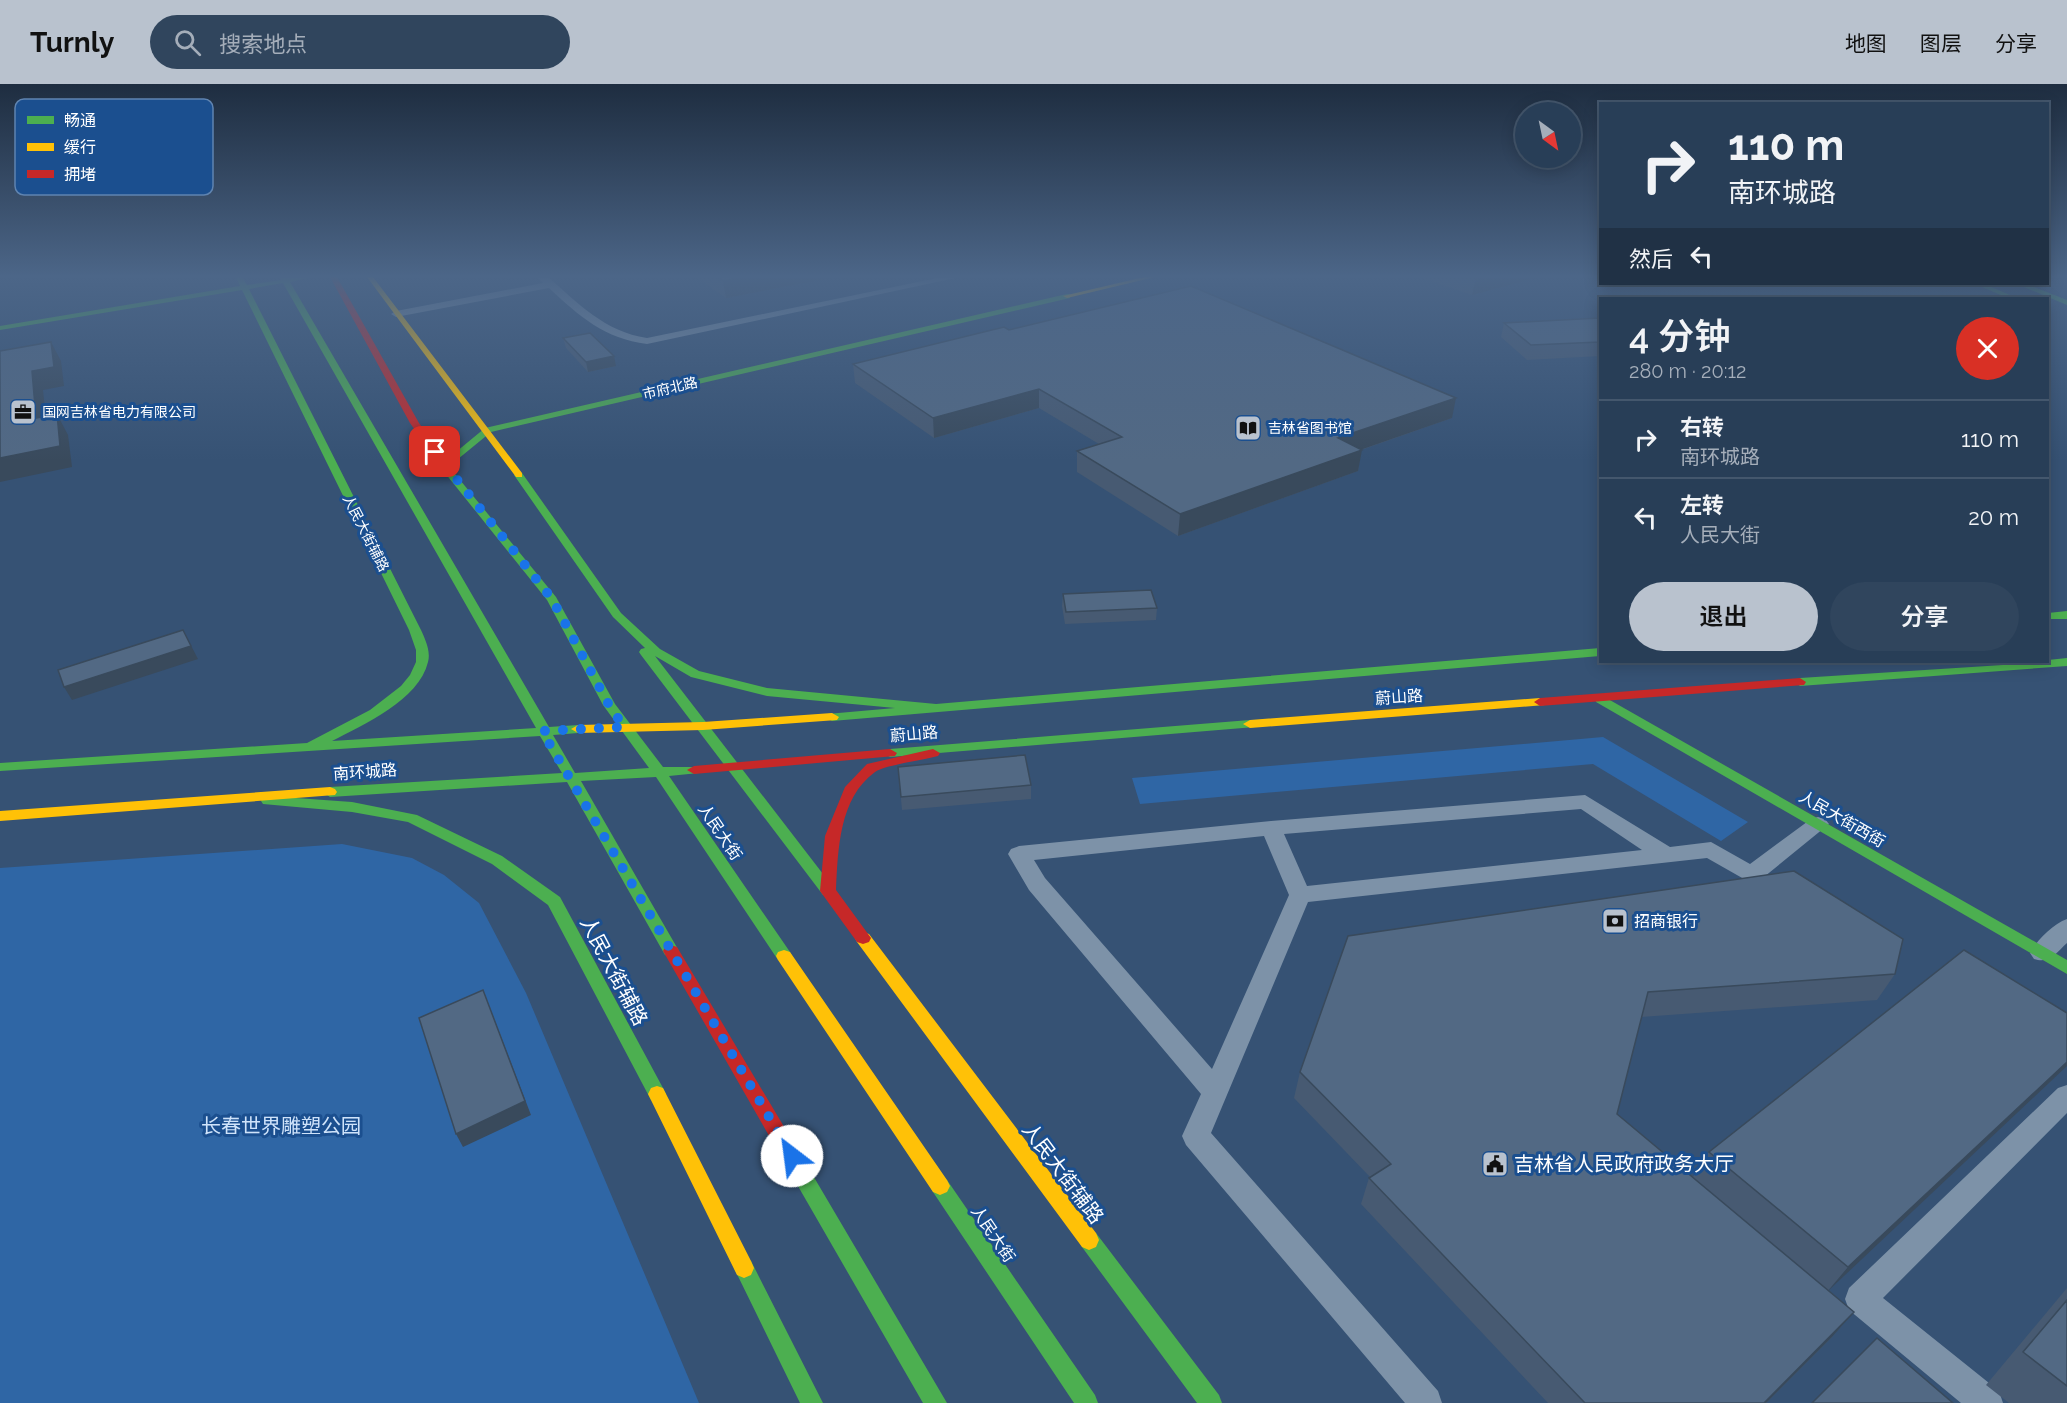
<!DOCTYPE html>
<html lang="zh">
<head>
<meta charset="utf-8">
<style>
  body { margin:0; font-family:Raleway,"Noto Sans SC",sans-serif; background:#30455d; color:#f1f3f6; height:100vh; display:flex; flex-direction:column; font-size:22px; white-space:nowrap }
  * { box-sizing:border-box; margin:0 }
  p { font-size:20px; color:#a5aeba }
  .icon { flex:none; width:33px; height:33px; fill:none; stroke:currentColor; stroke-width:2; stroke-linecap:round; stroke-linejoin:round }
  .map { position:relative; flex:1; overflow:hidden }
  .drawer { position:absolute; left:1599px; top:213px; width:450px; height:366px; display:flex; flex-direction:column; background:#283e57; border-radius:0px; box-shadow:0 3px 15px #0003,0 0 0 2px #44576d }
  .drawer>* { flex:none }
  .banner { position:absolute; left:1599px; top:18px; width:450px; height:183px; border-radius:0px; box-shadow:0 3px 15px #0003,0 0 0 2px #44576d; background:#283e57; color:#f1f3f6; overflow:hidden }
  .needle { width:39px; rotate:147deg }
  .tools { position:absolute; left:1515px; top:18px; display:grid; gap:12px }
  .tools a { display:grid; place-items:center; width:66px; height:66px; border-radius:50%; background:#283e57; box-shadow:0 3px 15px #0003,0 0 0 2px #44576d; font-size:30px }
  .pin { position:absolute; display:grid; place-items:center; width:51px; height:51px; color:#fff; margin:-26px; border-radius:12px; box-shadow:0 3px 9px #0006 }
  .me { position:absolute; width:66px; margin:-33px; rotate:330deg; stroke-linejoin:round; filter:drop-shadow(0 0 4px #0008) }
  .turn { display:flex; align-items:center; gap:21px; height:126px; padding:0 30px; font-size:27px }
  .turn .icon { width:78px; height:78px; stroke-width:2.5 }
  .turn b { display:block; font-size:42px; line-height:51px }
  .then { display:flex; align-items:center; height:57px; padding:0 30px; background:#0003; gap:12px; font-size:22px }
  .round { display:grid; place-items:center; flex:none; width:63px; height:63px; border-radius:32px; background:#30455d }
  .headline { display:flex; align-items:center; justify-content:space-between; height:102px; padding:0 30px }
  h1 { font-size:36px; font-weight:600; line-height:45px }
  .button { display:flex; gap:12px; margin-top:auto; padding:12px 30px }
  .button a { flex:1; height:69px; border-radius:36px; background:#b9c2ce; color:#111; font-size:24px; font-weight:600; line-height:69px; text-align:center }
  .button a+a { background:#30455d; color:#f1f3f6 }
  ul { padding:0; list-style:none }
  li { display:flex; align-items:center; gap:18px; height:78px; padding:0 30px; border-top:2px solid #44576d }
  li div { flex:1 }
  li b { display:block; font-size:22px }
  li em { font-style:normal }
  header { display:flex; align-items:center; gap:36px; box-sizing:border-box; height:84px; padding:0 30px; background:#b9c2ce; color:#111 }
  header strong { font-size:28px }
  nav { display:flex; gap:33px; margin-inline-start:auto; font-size:21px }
  .search { width:420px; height:54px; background:#30455d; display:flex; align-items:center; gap:15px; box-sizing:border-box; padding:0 21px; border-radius:33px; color:#a5aeba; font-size:22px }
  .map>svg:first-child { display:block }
  .green { fill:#2f66a5 }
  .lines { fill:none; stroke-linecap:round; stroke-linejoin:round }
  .lane { fill:#7d92a8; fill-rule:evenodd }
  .fast { fill:#4caf50; fill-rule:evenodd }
  .slow { fill:#ffc107; fill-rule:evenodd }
  .jam { fill:#c62828; fill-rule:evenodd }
  .wall { fill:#475a72 }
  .shaded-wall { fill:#394a5c }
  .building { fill:#526984; stroke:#394a5c; stroke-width:1.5 }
  .route { stroke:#1a73e8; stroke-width:10; stroke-dasharray:0 18 }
  .labels { text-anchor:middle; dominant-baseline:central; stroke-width:6; stroke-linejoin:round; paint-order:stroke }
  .far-street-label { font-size:14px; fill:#fff; stroke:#1b4f8f }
  .far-poi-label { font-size:14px; fill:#fff; stroke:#1b4f8f; text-anchor:start }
  .street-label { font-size:16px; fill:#fff; stroke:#1b4f8f }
  .poi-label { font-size:16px; fill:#fff; stroke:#1b4f8f; text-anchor:start }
  .near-street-label { font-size:20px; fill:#fff; stroke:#1b4f8f }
  .near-park-label { font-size:20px; fill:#cfe3fa; stroke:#1b4f8f }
  .near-poi-label { font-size:20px; fill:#fff; stroke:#1b4f8f; text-anchor:start }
  .key { fill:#1b4f8f; stroke:#5f84b1; stroke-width:1.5 }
  .key-label { font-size:16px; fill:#fff }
</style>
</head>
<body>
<header>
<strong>Turnly</strong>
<div class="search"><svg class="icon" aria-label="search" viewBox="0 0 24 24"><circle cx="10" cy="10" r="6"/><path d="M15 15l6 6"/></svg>搜索地点</div>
<nav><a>地图</a><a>图层</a><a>分享</a></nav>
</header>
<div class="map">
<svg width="2067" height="1319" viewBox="0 0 2067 1319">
  <rect width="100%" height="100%" fill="#365274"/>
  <path class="green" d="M1603 653 1748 738 1721 757 1593 680 1140 720 1132 694Z
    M342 760 412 774 444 791 479 819 526 909 699 1319H0V784Z"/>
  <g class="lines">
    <path class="lane" d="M537 193H548C578 219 605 248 647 254L942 193H960L647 260C605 255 579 232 549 204L396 233 391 230 396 227 543 199Z
      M1585 711 1670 763 1711 758 1750 780 1811 735 1818 733 1825 735 1829 740 1759 797 1751 799 1707 774 1308 818 1211 1049 1438 1307 1442 1319H1405L1186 1061 1182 1052 1201 1010 1029 806 1008 770 1011 765 1019 762 1271 737ZM1581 725 1642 766 1307 802 1284 750ZM1264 752 1289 811 1212 985 1045 794 1034 776Z
      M2067 835V859C2056 869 2050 880 2034 875L2030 869C2037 856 2053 840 2067 835Z
      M2067 1001V1029L1883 1214 1999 1307 2003 1319H1961L1849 1226 1845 1215 1849 1204 2058 1004Z"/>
    <path class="fast" d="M236 193H242L247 201 281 196 280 193 287 194 312 193 290 198 549 643 578 641 585 645 578 649 553 651 575 689 649 684 603 621 547 516 445 389V385H451L556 513 615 620 663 683H699L701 686 699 689 669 692 790 868 792 872 790 876 784 878 778 876 656 693 581 697 679 867 677 871 671 873 665 871 567 698 330 713 323 708 330 703 562 689 540 652 0 687V679L307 659 370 626 401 602 410 591 416 578V566L409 546 242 206 0 246V242L240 202ZM283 199 536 644 332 657C363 641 419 616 428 578 431 567 425 555 421 546L249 205Z
      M1975 200H1984L2017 214H2008Z
      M2017 200H2026L2067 216V221Z
      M1067 210H1070V214L491 348 447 384 439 382 485 344Z
      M519 388 522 389 621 529 660 565 699 587 767 604 936 620 1600 564V572L832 637 825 633 827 630 895 624 767 612 691 593 655 572 833 803 836 807 833 811H823L641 571 639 568 641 565 645 564 613 533 514 391Z
      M2067 527V535H2048V529Z
      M2067 574V582L1800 602 1794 598 1800 594 2048 578V576Z
      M1601 611 2067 876V890L1596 618 1595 615Z
      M1250 636 1257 640 1255 643 890 673 883 669 890 665Z
      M268 712 352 718 417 731 502 772 560 813 663 1004 666 1010 663 1016 657 1018 651 1016 548 821 492 780 408 738 352 728 263 720 261 717 263 714Z
      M798 1075 805 1078 947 1319H923L791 1090 788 1084 791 1078Z
      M940 1093 947 1096 1095 1311 1098 1319H1074L933 1108 930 1102 933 1096Z
      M1089 1146 1096 1149 1219 1311 1222 1319H1197L1082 1163 1079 1156 1082 1149Z
      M744 1174 751 1177 823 1319H800L734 1184 737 1177Z"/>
    <path class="slow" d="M367 193H373L522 389V393H516Z
      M1144 193H1155L1067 214 1063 212Z
      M1540 614 1545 615 1546 618 1545 621 1250 644 1243 640 1250 636Z
      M832 629 839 633 837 636 703 646 578 649 571 645 578 641 703 638Z
      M330 703 335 705 337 708 335 711 0 737V727Z
      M863 848 869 850 1096 1149 1099 1156 1096 1163 1089 1166 1082 1163 857 858 855 854 857 850Z
      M784 866 790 868 947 1096 950 1102 947 1108 940 1111 933 1108 778 876 776 872 778 868Z
      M657 1002 663 1004 751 1177 754 1184 751 1191 744 1194 737 1191 648 1010 651 1004Z"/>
    <path class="jam" d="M330 193H337L419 339 453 387 451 389H445L410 339Z
      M1800 594 1806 598 1804 601 1540 622 1534 618 1540 614Z
      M890 665 897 669 895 672 694 690 687 686 694 682Z
      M933 665 940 669 938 672C924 676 885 681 875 688 839 714 838 766 836 806L871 854 869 858 863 860 857 858 820 807 825 752 845 703 867 680Z
      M671 861 677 863 805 1078 808 1084 805 1090 798 1093 791 1090 663 867 665 863Z"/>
  </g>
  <path class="wall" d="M696 193H835L726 214Z
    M1419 193H1539L1472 211Z
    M1600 234V272L1527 276 1501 253 1504 239Z
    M1009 246 1452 334 1361 366 1358 387 1178 452 1077 388V367L1099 360 1039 324 934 354 855 299 853 280Z
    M563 254 616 282 588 288 566 264Z
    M1063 510 1157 524 1156 536 1065 540 1062 522Z
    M898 683 1031 701V715L902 726Z
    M1348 852 1895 890 1877 916 1641 933 1617 1030 1693 1093 1709 1068 2067 929 1828 1207 1854 1228 1832 1253 1766 1319H1548L1361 1120 1369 1094H1371L1294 1014 1300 988Z
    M2067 1204V1319H2009L1986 1301Z"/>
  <path class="shaded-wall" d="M746 193H835L726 214 723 197Z
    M1481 193H1539L1472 211 1476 194Z
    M51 258 61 277 64 302 43 306 48 355 36 334 32 287Z
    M614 272 616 282 588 288 586 278Z
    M1039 305V324L934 354 933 334Z
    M1456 314 1452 334 1334 375 1338 354Z
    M57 330 68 351 72 383 0 398V374Z
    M1362 366 1358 387 1178 452 1180 430Z
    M183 546 198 575 72 616 64 603Z
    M483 906 531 1031 463 1063 456 1050Z
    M2067 978V982L1827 1208 1848 1183Z
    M1854 1228 1832 1253 1766 1319H1764Z"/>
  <path class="building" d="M717 193H746L723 197Z
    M1191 202 1456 314 1338 354 1362 366 1180 430 1077 367 1122 353 1039 305 933 334 853 280 1004 243 1009 246Z
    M1600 234V258L1531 261 1504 239Z
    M590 249 614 272 586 278 563 254Z
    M51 258 54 283 32 287 36 334 57 330 60 362 0 374V267Z
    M1151 506 1157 524 1066 528 1063 510Z
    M183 546 191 562 64 603 58 586Z
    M1025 671 1031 701 901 713 898 683Z
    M1794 787 1903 855 1895 890 1648 908 1617 1030 1854 1228 1764 1319H1585L1369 1094 1391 1080 1300 988 1348 852Z
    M1964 866 2067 929V978L1848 1183 1709 1068Z
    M483 906 525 1017 456 1050 419 934Z
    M2067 1216V1302L2023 1268Z
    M1877 1254 1953 1319H1812Z"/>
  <linearGradient id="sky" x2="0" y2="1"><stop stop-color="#1e2d40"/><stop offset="0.51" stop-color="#4c6688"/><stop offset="1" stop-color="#4c6688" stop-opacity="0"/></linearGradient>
  <rect width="2067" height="377" fill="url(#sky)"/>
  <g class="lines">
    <path class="route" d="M435 368 552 515 609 621 624 643 542 647 792 1072"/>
  </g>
  <defs>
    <symbol id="office-square" viewBox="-11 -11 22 22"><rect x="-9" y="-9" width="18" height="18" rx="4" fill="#b9c2ce" stroke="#1b4f8f"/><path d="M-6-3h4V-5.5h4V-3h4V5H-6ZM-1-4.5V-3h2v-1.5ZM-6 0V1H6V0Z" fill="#111"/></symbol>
    <symbol id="library-square" viewBox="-11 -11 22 22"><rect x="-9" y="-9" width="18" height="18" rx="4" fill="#b9c2ce" stroke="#1b4f8f"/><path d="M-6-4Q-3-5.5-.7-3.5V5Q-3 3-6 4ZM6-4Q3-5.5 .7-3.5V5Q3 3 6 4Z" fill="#111"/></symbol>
    <symbol id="bank-square" viewBox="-11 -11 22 22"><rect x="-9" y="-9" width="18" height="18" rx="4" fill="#b9c2ce" stroke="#1b4f8f"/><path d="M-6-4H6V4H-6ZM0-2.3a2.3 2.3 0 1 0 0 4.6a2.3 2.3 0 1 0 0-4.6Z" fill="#111"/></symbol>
    <symbol id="civic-square" viewBox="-11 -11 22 22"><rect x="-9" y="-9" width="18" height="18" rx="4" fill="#b9c2ce" stroke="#1b4f8f"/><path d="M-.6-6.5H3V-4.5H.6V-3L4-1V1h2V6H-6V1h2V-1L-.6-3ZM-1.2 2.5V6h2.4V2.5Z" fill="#111"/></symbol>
  </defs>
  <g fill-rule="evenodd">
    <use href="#office-square" x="8" y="313" width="30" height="30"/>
    <use href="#library-square" x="1233" y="329" width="30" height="30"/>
    <use href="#bank-square" x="1600" y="822" width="30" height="30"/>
    <use href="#civic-square" x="1480" y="1065" width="30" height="30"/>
  </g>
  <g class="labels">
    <g class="far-street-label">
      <text transform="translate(670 304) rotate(-13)">市府北路</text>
      <text transform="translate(366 449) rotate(63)">人民大街辅路</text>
    </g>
    <g class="far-poi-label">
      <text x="42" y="328">国网吉林省电力有限公司</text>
      <text x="1268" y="344">吉林省图书馆</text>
    </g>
    <g class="street-label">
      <text transform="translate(1399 613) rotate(-4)">蔚山路</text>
      <text transform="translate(914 650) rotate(-5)">蔚山路</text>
      <text transform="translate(365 688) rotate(-4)">南环城路</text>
      <text transform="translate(1842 735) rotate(30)">人民大街西街</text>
      <text transform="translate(720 748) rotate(56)">人民大街</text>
      <text transform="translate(993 1150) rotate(56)">人民大街</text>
    </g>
    <g class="poi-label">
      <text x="1634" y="837">招商银行</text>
    </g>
    <g class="near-street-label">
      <text transform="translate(614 887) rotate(62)">人民大街辅路</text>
      <text transform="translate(1063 1089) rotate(53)">人民大街辅路</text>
    </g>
    <g class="near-park-label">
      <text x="281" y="1042">长春世界雕塑公园</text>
    </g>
    <g class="near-poi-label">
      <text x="1514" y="1080">吉林省人民政府政务大厅</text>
    </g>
  </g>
  <rect x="15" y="15" width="198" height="96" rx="9" class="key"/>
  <rect x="27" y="32" width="27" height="8" fill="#4caf50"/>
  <rect x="27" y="59" width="27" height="8" fill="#ffc107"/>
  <rect x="27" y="86" width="27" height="8" fill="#c62828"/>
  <g class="key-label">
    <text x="64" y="42">畅通</text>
    <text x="64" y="69">缓行</text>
    <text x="64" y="96">拥堵</text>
  </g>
</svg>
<div class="tools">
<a><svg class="needle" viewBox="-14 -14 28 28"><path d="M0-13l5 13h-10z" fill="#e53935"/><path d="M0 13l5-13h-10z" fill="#a5aeba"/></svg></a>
</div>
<div class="pin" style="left:435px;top:368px;background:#d93025"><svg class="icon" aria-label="arrive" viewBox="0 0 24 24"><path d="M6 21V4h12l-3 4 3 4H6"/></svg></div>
<svg class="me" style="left:792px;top:1072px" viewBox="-20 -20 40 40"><circle r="19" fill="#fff"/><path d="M0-13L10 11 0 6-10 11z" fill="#1a73e8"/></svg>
<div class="banner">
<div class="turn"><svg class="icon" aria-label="right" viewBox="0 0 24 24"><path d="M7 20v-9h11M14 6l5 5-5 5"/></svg><div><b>110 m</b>南环城路</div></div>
<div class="then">然后<svg class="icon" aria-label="left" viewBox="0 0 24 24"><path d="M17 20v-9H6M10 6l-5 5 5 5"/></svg></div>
</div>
<section class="drawer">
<div class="headline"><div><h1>4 分钟</h1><p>280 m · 20:12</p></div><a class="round" style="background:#d93025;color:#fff"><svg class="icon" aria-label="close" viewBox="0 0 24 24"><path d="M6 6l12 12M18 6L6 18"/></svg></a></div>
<ul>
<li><svg class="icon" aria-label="right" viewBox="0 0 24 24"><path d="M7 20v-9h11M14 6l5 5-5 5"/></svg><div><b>右转</b><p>南环城路</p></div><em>110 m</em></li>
<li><svg class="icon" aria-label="left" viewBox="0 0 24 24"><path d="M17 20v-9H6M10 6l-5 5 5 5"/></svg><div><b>左转</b><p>人民大街</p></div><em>20 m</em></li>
</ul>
<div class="button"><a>退出</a><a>分享</a></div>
</section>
</div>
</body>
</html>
